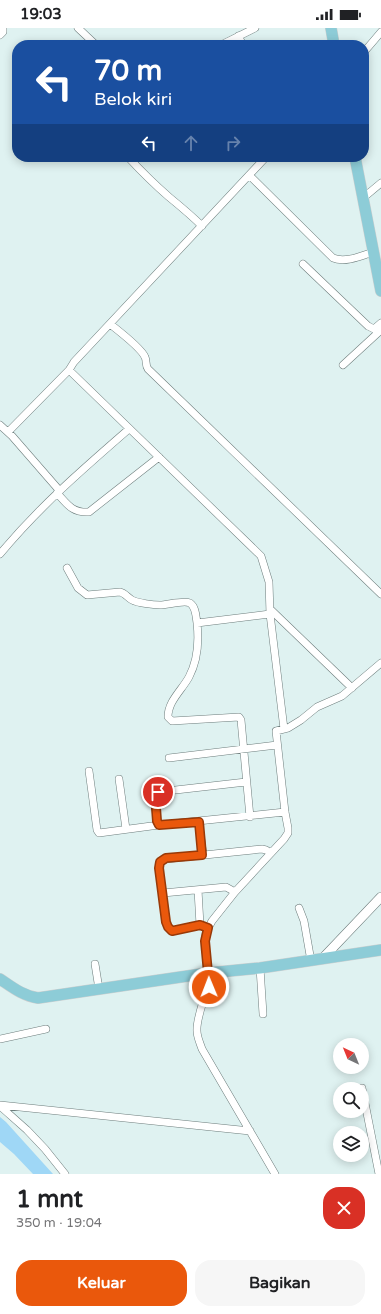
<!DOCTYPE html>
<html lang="id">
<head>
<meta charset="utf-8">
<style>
  body { margin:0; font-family:"Varela Round",sans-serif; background:#f6f6f6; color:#202124; height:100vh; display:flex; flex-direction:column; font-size:15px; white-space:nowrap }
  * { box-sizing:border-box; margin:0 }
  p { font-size:13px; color:#757577 }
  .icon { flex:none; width:22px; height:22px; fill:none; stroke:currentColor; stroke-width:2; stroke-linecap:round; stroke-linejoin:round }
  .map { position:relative; height:1146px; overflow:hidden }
  .panel { display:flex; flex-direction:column; background:#fff; flex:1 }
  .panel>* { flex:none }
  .top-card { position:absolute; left:12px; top:12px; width:357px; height:122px; border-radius:16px; box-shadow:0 2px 10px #0003; background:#1a4fa0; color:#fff; overflow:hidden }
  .needle { width:26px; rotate:317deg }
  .buttons { position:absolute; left:333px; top:1010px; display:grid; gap:8px }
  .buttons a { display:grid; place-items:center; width:36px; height:36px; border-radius:50%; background:#fff; box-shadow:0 2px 10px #0003; font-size:20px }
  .pin { position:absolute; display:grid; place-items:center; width:34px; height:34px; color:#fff; margin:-17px; border:2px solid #fff; border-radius:50%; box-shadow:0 1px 4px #0007 }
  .me { position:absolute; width:44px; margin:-22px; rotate:359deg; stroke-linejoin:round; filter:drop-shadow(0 0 3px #0008) }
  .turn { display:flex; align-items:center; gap:14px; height:84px; padding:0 16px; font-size:18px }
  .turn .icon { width:52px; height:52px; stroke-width:2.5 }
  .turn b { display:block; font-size:28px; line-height:34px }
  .lanes { display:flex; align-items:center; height:38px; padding:0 16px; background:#0003; justify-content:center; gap:20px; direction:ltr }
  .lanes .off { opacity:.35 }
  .round { display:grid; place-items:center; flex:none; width:42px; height:42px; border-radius:16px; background:#f6f6f6 }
  .overview { display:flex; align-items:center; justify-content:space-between; height:68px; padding:0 16px }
  h1 { font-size:24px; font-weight:700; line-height:30px }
  .cta { display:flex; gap:8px; margin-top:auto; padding:8px 16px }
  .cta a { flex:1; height:46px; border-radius:16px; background:#ea580c; color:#fff; font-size:16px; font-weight:700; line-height:46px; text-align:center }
  .cta a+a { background:#f6f6f6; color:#202124 }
  .status { display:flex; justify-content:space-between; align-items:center; height:28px; padding:0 20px; background:#fff; direction:ltr }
  .status svg { height:11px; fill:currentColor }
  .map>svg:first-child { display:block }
  .water { fill:#9fd7f6 }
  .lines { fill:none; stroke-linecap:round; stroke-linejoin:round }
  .minor-casing { stroke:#6d7d7c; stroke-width:8 }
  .tertiary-casing { stroke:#6d7d7c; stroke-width:10 }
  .primary-casing { stroke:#cecfcf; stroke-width:12 }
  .minor { stroke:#fff; stroke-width:7 }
  .tertiary { stroke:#fff; stroke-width:9 }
  .primary { stroke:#8dccd7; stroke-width:11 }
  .route-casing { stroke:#983908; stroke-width:10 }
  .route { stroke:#ea580c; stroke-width:7 }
</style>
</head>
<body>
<div class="status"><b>19:03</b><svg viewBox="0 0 49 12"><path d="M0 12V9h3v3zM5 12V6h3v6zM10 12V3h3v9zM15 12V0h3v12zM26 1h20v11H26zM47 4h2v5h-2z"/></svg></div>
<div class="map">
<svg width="381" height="1146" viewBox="0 0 381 1146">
  <rect width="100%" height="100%" fill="#dff2f1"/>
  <path class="water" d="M0 1089 6 1094 53 1146H33L14 1126 0 1114Z"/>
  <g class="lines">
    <defs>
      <path id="minor" d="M78 0 96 17
        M0 7 3 4V0
        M238 8 243 17
        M221 17 255 0
        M364 24 381 4
        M128 129C141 143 154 156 169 169 180 178 191 187 202 198
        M249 147 333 230C345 235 361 228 373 224
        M363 170 381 155
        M303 236 368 298 374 301 381 295
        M110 296C119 303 141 320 145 329 147 333 145 337 148 341L381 566
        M343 337 381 302
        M69 342 261 528 269 554 270 586 284 701
        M0 397 12 408 59 462
        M8 404 69 342 74 334 266 129
        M57 465C67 476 72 485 89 484L159 429
        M0 526C40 478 83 441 129 401
        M67 540 78 560 87 567 120 564C125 565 128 570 132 572 138 575 153 577 160 577 167 577 184 572 190 575 196 579 196 589 197 595 199 613 198 632 189 649 182 662 168 673 168 689L172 693 239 689 241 692 250 789
        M270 581 352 660
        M197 595 270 586
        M169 730 277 717
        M89 743 97 802 99 805 159 797 285 784
        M119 751 126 801
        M199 794 203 827
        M159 797 157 793 155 767 158 764 246 754
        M198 862 200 897
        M163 865 226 859 235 864
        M299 880 304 893 311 933
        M208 900 200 897 172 903 168 899 166 894 159 840 160 834 166 831 262 821 266 822 271 825
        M95 936 99 961
        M260 940 263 986
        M208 945 205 913 206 904 212 893 235 864 284 811 288 805V800L285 784 276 703 288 700 301 692 317 679 342 668 381 635
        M213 945C208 959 196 989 197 1003 197 1009 200 1015 202 1021L275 1146
        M0 1011 46 1001
        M362 1060 379 1146
        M0 1077 250 1103
        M0 1078 27 1102 45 1121 65 1146"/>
      <path id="tertiary" d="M323 930 381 869"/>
      <path id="primary" d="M331 0 334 17
        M355 129 381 263
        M0 951C12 959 23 968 38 970L208 945 260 940 381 922"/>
    </defs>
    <use href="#minor" class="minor-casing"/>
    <use href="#tertiary" class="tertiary-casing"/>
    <use href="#primary" class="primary-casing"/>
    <use href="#minor" class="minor"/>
    <use href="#tertiary" class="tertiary"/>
    <use href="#primary" class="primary"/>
  </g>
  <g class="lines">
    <defs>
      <path id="route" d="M158 764 155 767 157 793 159 797 199 794 202 827 166 830 160 834 159 840 166 894 168 899 172 903 200 897 208 900 205 913 208 945H213L209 959"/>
    </defs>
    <use href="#route" class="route-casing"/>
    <use href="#route" class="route"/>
  </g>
</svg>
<div class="buttons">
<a><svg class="needle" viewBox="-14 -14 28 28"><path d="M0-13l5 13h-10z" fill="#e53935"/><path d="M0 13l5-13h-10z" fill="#757577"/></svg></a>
<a><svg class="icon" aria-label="search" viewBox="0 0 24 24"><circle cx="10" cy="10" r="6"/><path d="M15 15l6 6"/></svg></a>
<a><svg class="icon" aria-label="layers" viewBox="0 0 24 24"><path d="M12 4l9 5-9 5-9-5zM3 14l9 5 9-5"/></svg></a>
</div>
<div class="pin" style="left:158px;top:764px;background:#d93025"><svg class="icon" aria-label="arrive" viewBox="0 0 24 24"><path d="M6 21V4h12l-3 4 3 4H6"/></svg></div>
<svg class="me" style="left:209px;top:959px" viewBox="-20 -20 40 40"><circle r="17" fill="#ea580c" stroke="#fff" stroke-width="3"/><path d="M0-11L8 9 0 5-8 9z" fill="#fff"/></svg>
<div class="top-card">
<div class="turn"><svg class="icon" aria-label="left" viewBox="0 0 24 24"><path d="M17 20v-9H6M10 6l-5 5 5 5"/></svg><div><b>70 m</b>Belok kiri</div></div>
<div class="lanes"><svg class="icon" aria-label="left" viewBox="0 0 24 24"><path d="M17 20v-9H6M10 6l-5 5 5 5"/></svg><svg class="icon off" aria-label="ahead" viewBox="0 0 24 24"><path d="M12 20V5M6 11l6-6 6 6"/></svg><svg class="icon off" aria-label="right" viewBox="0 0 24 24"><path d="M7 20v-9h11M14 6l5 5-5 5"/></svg></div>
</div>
</div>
<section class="panel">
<div class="overview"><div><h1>1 mnt</h1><p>350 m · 19:04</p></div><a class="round" style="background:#d93025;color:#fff"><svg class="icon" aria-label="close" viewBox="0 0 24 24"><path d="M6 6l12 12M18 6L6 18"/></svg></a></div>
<div class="cta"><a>Keluar</a><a>Bagikan</a></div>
</section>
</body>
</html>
